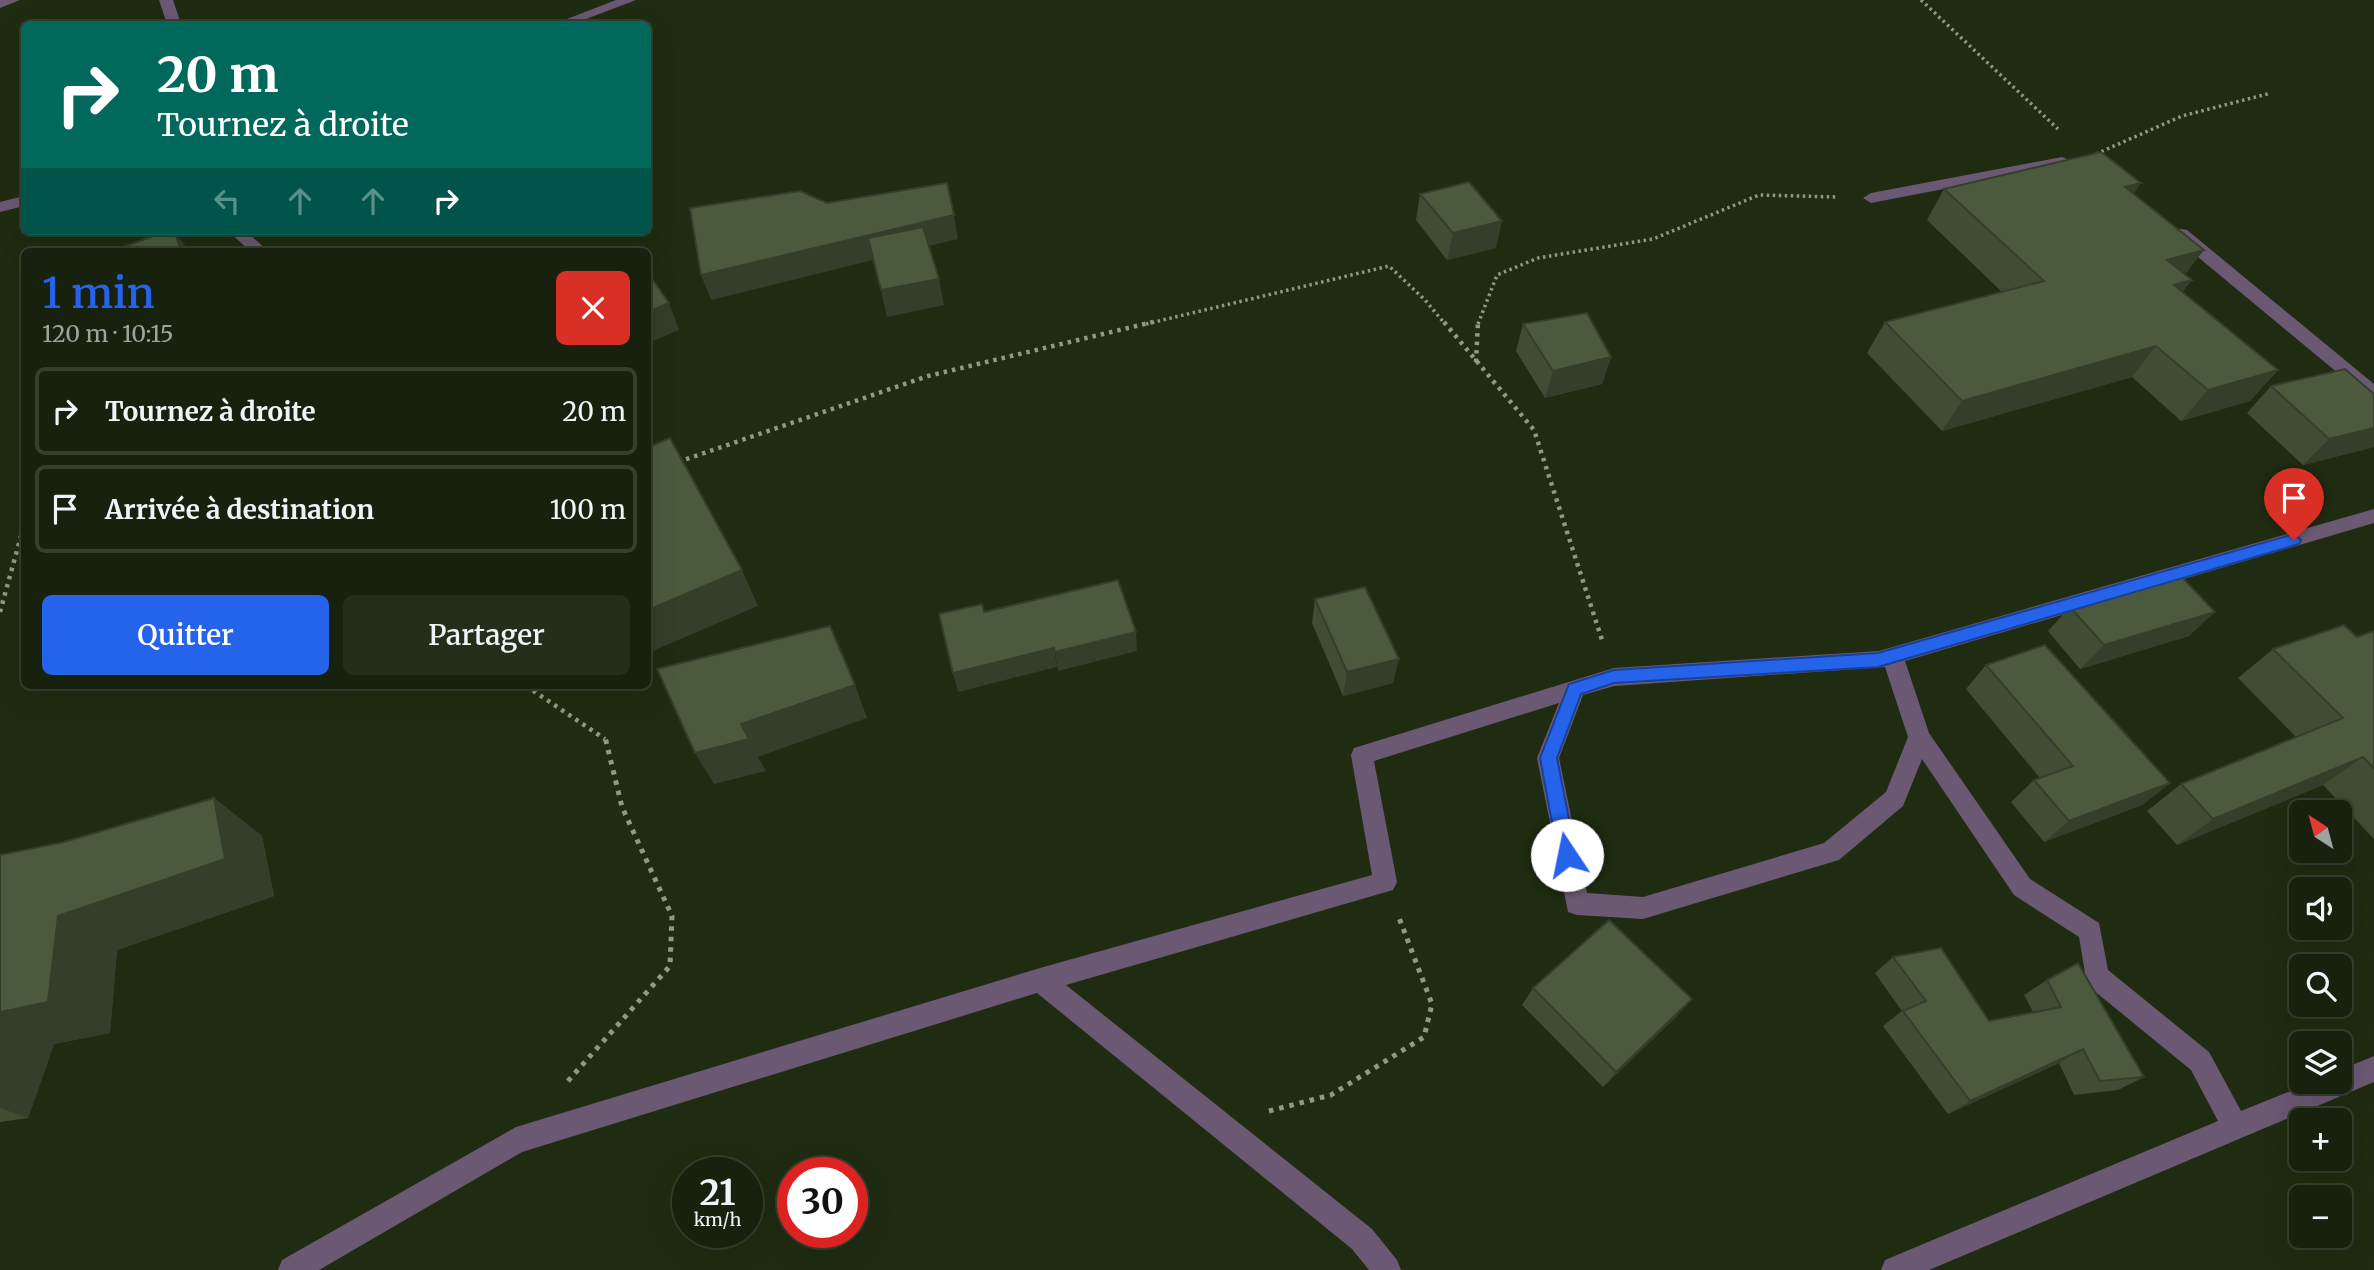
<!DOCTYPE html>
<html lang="fr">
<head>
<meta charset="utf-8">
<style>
  body { margin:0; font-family:Merriweather,serif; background:#242e1b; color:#f1f3f6; height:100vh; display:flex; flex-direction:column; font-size:26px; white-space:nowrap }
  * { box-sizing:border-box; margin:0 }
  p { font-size:23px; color:#9ea39d }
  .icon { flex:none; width:38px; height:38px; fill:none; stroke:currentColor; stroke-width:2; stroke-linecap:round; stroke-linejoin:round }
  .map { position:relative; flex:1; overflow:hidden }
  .drawer { position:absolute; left:21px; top:248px; width:630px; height:441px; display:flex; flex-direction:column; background:#17210d; border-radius:10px; box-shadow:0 7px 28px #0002,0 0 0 2px #363e2e }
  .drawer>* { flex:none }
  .top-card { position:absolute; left:21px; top:21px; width:630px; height:214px; border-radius:10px; box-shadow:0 7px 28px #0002,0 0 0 2px #363e2e; background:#00695c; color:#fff; overflow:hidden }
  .needle { width:46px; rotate:324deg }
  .controls { position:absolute; left:2289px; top:800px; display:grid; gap:14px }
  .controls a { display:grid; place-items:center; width:63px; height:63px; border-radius:10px; background:#17210d; box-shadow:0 7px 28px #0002,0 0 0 2px #363e2e; font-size:35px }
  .speed { position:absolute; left:672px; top:1157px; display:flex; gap:14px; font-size:35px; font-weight:700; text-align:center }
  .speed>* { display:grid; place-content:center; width:91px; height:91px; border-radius:50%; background:#17210d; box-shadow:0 7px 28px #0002,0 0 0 2px #363e2e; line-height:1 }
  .speed small { font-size:18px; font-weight:400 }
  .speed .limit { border:10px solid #d22; background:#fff; color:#111 }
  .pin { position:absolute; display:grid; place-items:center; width:60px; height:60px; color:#fff; margin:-72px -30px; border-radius:50% 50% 50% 0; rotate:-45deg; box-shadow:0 0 7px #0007 }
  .pin .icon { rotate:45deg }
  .me { position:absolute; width:77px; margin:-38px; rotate:349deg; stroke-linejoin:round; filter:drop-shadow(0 0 5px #0008) }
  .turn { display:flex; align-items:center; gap:24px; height:147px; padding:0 21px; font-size:32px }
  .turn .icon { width:91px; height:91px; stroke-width:2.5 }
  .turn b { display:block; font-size:49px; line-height:60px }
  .lanes { display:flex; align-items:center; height:66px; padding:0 21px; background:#0003; justify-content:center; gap:35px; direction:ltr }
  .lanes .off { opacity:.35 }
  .round { display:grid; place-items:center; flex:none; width:74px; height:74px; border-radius:10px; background:#242e1b }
  .head { display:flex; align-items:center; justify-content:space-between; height:119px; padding:0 21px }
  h1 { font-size:42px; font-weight:600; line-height:52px; color:#2563eb }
  .cta { display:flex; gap:14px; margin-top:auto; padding:14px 21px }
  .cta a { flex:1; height:80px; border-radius:10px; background:#2563eb; color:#fff; font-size:28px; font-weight:600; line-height:80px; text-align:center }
  .cta a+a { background:#242e1b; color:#f1f3f6 }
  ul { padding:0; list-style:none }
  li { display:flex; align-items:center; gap:21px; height:88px; margin:0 14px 10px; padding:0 7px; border:4px solid #363e2e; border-radius:10px }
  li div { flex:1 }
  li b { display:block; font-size:26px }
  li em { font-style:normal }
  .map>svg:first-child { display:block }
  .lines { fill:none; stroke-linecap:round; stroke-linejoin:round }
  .path-far2 { stroke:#8f9a84; stroke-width:3.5; stroke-dasharray:2.5 3.5; stroke-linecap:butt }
  .path-far1 { stroke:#8f9a84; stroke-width:4.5; stroke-dasharray:3.5 5; stroke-linecap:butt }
  .path { stroke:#8f9a84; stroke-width:5; stroke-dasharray:4.5 6; stroke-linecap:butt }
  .street { fill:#6b5973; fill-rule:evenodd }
  .wall { fill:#404d34 }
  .shaded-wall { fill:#343f2b }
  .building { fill:#4b5a3d; stroke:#343f2b; stroke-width:2 }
  .route { fill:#2563eb; stroke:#184099; stroke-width:2 }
</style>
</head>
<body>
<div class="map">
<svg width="2374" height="1270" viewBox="0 0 2374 1270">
  <rect width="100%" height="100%" fill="#1f2c11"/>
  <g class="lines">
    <path class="path-far2" d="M1921 0 2058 129
      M2096 154 2182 116 2271 93
      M1146 324 1389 266 1425 300 1445 324
      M1478 324 1497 275 1538 258 1653 239 1759 195 1838 197"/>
    <path class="path-far1" d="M1444 322 1534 430 1603 643
      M1476 362 1478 322
      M678 462 928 376 1153 322
      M0 612 24 525
      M526 686 605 739"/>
    <path class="path" d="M568 1081 670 966 672 916 622 807 605 737
      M1269 1111 1331 1095 1424 1037 1432 1004 1398 915"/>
    <path class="street" d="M0 0H20L0 8Z
      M159 0H173L181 24H167Z
      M616 0H636L573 24H554Z
      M2062 157 2067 159 2070 162 2067 165 1871 203 1863 198 1871 193Z
      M24 196V206L0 212V202Z
      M2181 229 2187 230 2374 384V400L2368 398 2175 238 2173 234 2175 230Z
      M228 231H246L269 252H251Z
      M2374 509V523L1905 661 1929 733 2030 879 2099 923 2108 970 2209 1052 2241 1111 2313 1082H2340V1070L2374 1056V1082L1929 1270H1881L1885 1260 2218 1121 2191 1070 2087 985 2079 937 2014 895 1922 759 1903 806 1839 860 1643 919 1577 915 1568 912 1537 758 1559 703 1374 761 1397 882 1393 890 1066 985 1372 1229 1397 1260 1401 1270H1369L1352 1249 1037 993 522 1152 319 1270H278L282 1260 516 1127 1040 968 1372 875 1351 755 1354 748 1614 668 1879 651ZM1885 667 1908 737 1886 792 1824 843 1643 897 1587 893 1559 758 1583 695 1614 686Z"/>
  </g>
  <path class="wall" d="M1944 189 2134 194 2185 274 2183 292 2278 370 2250 401 2181 421 2132 377 1942 431 1867 353 1885 322 2002 292 1927 220Z
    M1420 194 1496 248 1447 260 1416 220Z
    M1523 324 1611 357 1602 384 1545 398 1516 351Z
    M2271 386 2374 394V447L2303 465 2247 413Z
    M1315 599 1393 683 1343 696 1312 623Z
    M2070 607 2189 636 2080 669 2048 631Z
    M2374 631V839L2323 785 2177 845 2147 811 2181 784 2296 737 2238 678 2273 649 2357 637Z
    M1986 665 2170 783 2142 805 2044 842 2011 802 2034 780 2040 778 1966 689Z
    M214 798 262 836 274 896 117 950 110 1033 54 1044 28 1118 0 1122V855L64 842Z
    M1893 957 1989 1021 2033 1012 2024 995 2047 980 2144 1077 2118 1090 2074 1095 2059 1063 1948 1114 1883 1026 1902 1011 1875 973Z
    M1533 988 1677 1016 1603 1087 1522 1005Z"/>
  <path class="shaded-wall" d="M2141 183 2120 214 2125 187Z
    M954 215 958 239 711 300 701 275Z
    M1502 221 1496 248 1447 260 1453 233Z
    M174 231 190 252H182Z
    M2204 250 2180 281 2167 260Z
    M939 279 944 305 887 317 881 290Z
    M2192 280 2168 311 2174 285Z
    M669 303 679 330 648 343V312Z
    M2156 346 2132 377 1942 431 1962 401Z
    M1611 357 1602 384 1545 398 1553 371Z
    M2278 370 2250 401 2181 421 2208 390Z
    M2374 428V447L2303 465 2329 439Z
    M742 570 758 606 648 653V610Z
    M2215 612 2189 636 2080 669 2104 645Z
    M1136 632 1137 651 1058 671 1055 652Z
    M1054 648 1057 667 958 692 953 673Z
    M1399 659 1393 683 1343 696 1347 672Z
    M855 685 867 718 758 757 766 771 714 784 695 753 741 724Z
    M2363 757 2323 785 2177 845 2213 819Z
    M2170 783 2142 805 2044 842 2069 821Z
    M214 798 262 836 274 896 117 950 110 1033 54 1044 28 1118 0 1108V1012L58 916Z
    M1692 999 1677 1016 1603 1087 1616 1072Z
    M2083 1049 2059 1063 1948 1114 1970 1101Z"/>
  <path class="building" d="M2101 152 2141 183 2125 187 2204 250 2167 260 2192 280 2174 285 2278 370 2208 390 2156 346 1962 401 1885 322 2044 281 1944 189Z
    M1469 182 1502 221 1453 233 1420 194Z
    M947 183 954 215 701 275 690 208 800 191 827 203Z
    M923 227 939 279 881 290 868 238Z
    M167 231H174L182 252H109Z
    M648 273 669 303 648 312Z
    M1587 313 1611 357 1553 371 1523 324Z
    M2345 369 2374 394V428L2329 439 2271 386Z
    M670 438 742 570 648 610V447Z
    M2181 576 2215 612 2104 645 2070 607Z
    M1118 580 1136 632 1055 652 1054 648 953 673 939 614 982 604 984 612Z
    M1365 587 1399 659 1347 672 1315 599Z
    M2344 625 2357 637 2374 631V768L2363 757 2213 819 2181 784 2343 718 2273 649Z
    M830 626 855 685 741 724 749 739 695 753 657 669Z
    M2045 645 2170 783 2069 821 2034 780 2073 766 1986 665Z
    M214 798 225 859 58 916 48 1002 0 1012V855L64 842Z
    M1609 920 1692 999 1616 1072 1533 988Z
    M1941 948 1989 1021 2061 1007 2047 980 2078 963 2144 1077 2100 1081 2083 1049 1970 1101 1903 1011 1926 1001 1893 957Z"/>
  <path class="route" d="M2294 534 2301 540 2299 544 1878 667 1614 683 1581 694 1557 758 1576 855 1573 861 1567 863 1561 861 1558 855 1540 758 1569 684 1614 670 1878 653Z"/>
</svg>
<div class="controls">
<a><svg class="needle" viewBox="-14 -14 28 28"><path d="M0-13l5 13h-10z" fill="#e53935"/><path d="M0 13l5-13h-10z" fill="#9ea39d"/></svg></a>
<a><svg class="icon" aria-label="sound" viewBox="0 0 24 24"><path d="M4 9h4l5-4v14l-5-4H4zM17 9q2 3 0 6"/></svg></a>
<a><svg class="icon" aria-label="search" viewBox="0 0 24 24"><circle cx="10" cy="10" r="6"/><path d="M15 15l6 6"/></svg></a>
<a><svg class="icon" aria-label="layers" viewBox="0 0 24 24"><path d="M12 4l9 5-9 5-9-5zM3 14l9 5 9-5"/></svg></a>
<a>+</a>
<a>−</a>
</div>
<div class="speed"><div>21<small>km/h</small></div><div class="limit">30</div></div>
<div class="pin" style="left:2294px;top:540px;background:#d93025"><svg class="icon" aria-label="arrive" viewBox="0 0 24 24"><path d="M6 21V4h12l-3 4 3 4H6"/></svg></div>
<svg class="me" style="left:1567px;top:855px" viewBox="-20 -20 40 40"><circle r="19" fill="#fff"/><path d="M0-13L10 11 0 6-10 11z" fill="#2563eb"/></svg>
<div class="top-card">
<div class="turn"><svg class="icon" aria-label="right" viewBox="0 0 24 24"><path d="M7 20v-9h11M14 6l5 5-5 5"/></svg><div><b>20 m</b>Tournez à droite</div></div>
<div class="lanes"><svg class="icon off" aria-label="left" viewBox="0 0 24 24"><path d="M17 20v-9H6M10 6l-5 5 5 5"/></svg><svg class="icon off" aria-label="ahead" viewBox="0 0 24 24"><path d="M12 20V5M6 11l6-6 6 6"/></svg><svg class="icon off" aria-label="ahead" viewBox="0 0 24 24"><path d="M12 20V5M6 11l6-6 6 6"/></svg><svg class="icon" aria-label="right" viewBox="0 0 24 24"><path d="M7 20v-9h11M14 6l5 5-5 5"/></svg></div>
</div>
<section class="drawer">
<div class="head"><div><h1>1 min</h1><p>120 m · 10:15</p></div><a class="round" style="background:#d93025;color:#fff"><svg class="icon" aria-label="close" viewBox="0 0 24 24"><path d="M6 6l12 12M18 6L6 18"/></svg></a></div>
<ul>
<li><svg class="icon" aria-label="right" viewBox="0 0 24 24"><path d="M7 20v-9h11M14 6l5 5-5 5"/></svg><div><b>Tournez à droite</b></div><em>20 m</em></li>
<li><svg class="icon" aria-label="arrive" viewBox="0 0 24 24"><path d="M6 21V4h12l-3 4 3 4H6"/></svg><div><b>Arrivée à destination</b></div><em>100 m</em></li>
</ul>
<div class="cta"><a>Quitter</a><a>Partager</a></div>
</section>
</div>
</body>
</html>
